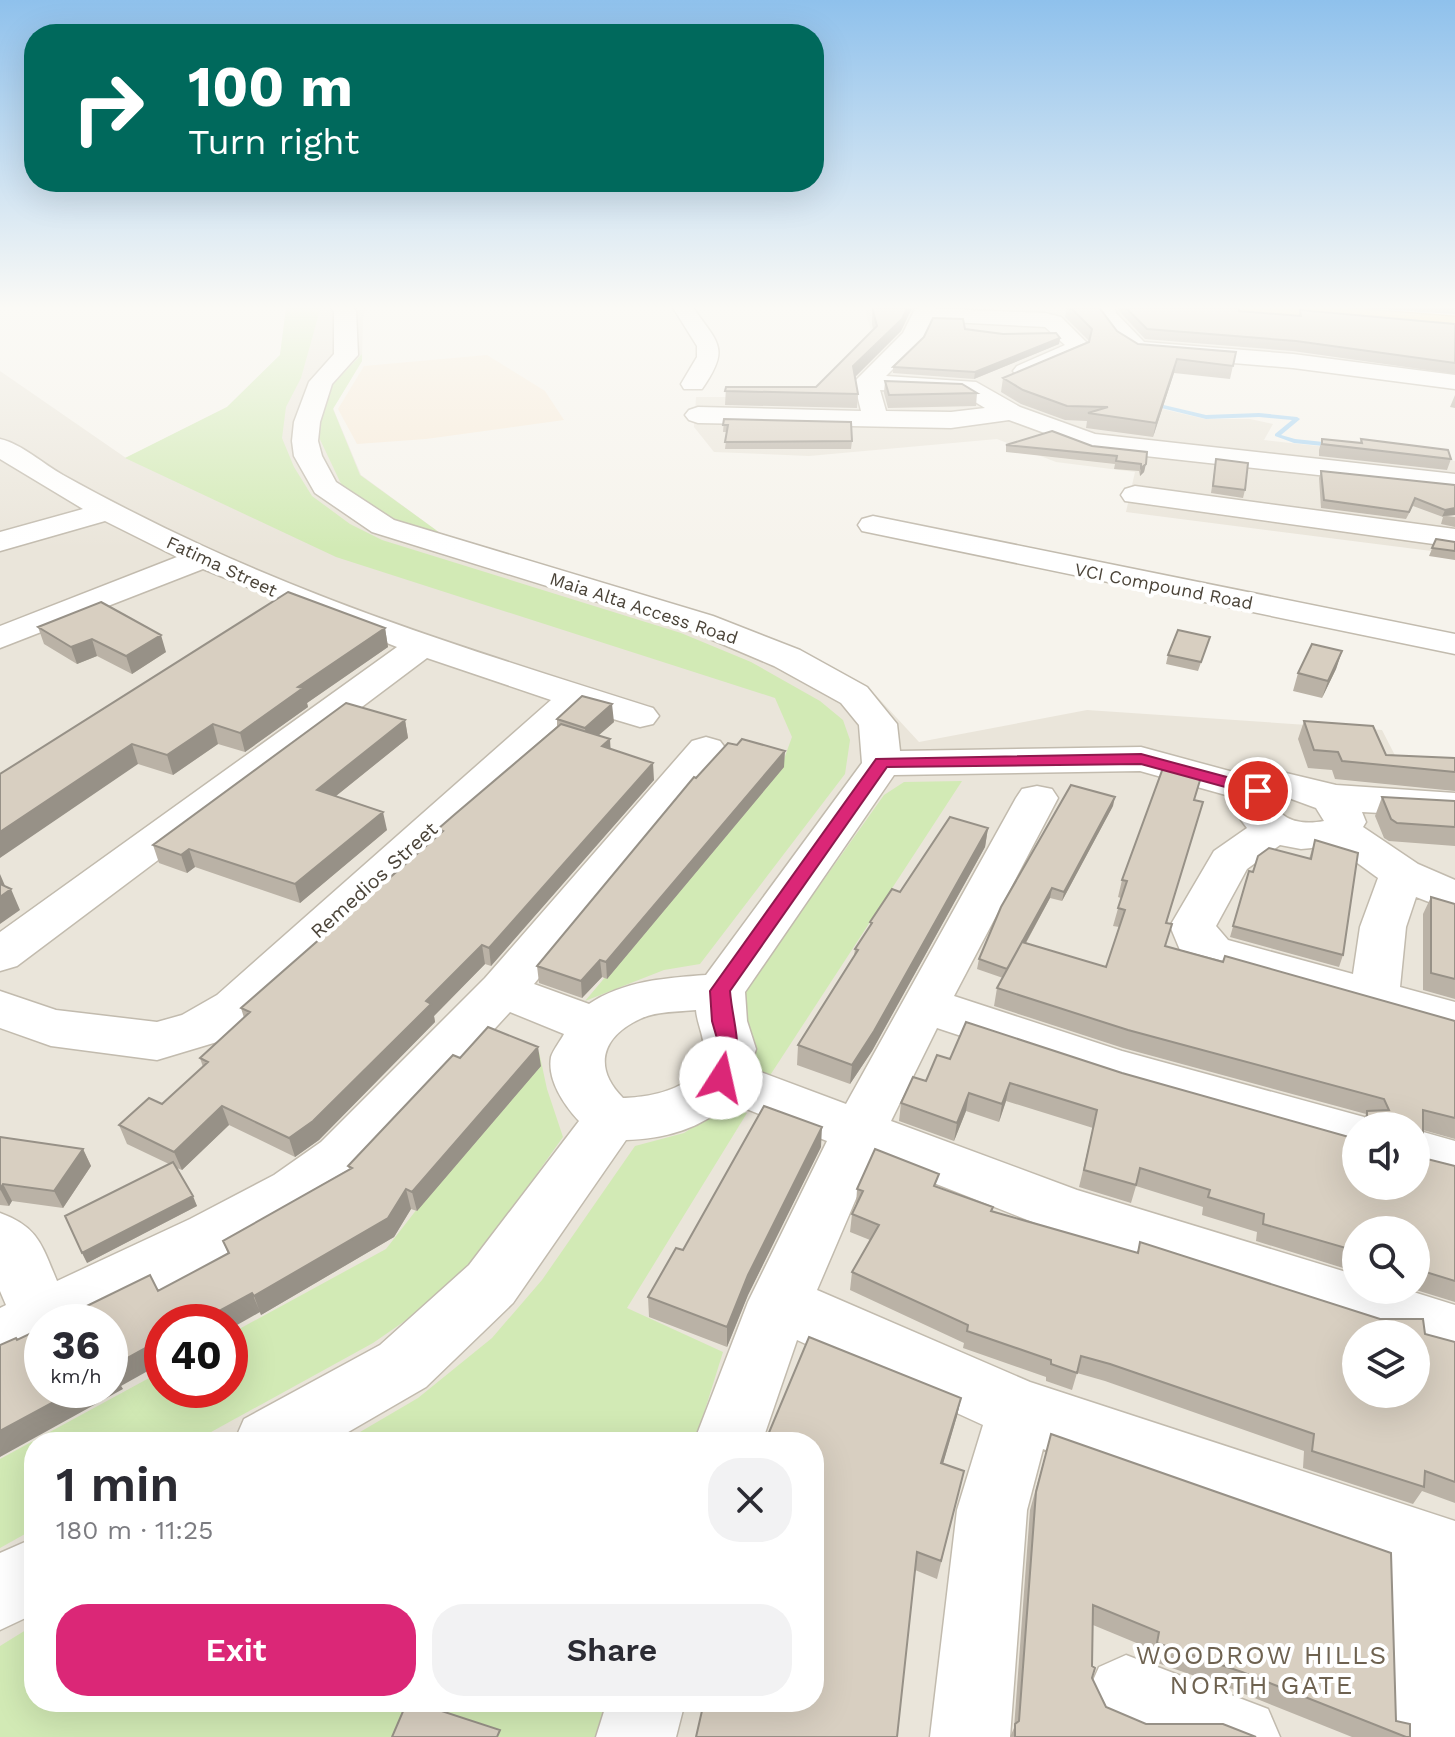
<!DOCTYPE html>
<html lang="en">
<head>
<meta charset="utf-8">
<style>
  body { margin:0; font-family:"Work Sans",sans-serif; background:#f2f2f3; color:#2b2b33; height:100vh; display:flex; flex-direction:column; font-size:30px; white-space:nowrap }
  * { box-sizing:border-box; margin:0 }
  p { font-size:26px; color:#7c7c81 }
  .icon { flex:none; width:44px; height:44px; fill:none; stroke:currentColor; stroke-width:2; stroke-linecap:round; stroke-linejoin:round }
  .map { position:relative; flex:1; overflow:hidden }
  .details { position:absolute; left:24px; top:1432px; width:800px; height:280px; display:flex; flex-direction:column; background:#fff; border-radius:32px; box-shadow:0 8px 32px #0002 }
  .details>* { flex:none }
  .top-card { position:absolute; left:24px; top:24px; width:800px; height:168px; border-radius:32px; box-shadow:0 8px 32px #0002; background:#00695c; color:#fff; overflow:hidden }
  .buttons { position:absolute; left:1342px; top:1112px; display:grid; gap:16px }
  .buttons a { display:grid; place-items:center; width:88px; height:88px; border-radius:50%; background:#fff; box-shadow:0 8px 32px #0002; font-size:40px }
  .speed { position:absolute; left:24px; top:1304px; display:flex; gap:16px; font-size:40px; font-weight:700; text-align:center }
  .speed>* { display:grid; place-content:center; width:104px; height:104px; border-radius:50%; background:#fff; box-shadow:0 8px 32px #0002; line-height:1 }
  .speed small { font-size:20px; font-weight:400 }
  .speed .limit { border:12px solid #d22; background:#fff; color:#111 }
  .pin { position:absolute; display:grid; place-items:center; width:68px; height:68px; color:#fff; margin:-34px; border:4px solid #fff; border-radius:50%; box-shadow:0 2px 8px #0007 }
  .me { position:absolute; width:88px; margin:-44px; rotate:10deg; stroke-linejoin:round; filter:drop-shadow(0 0 6px #0008) }
  .turn { display:flex; align-items:center; gap:28px; height:168px; padding:0 32px; font-size:36px }
  .turn .icon { width:104px; height:104px; stroke-width:2.5 }
  .turn b { display:block; font-size:56px; line-height:68px }
  .round { display:grid; place-items:center; flex:none; width:84px; height:84px; border-radius:32px; background:#f2f2f3 }
  .head { display:flex; align-items:center; justify-content:space-between; height:136px; padding:0 32px }
  h1 { font-size:48px; font-weight:600; line-height:60px }
  .primary-button { display:flex; gap:16px; margin-top:auto; padding:16px 32px }
  .primary-button a { flex:1; height:92px; border-radius:32px; background:#db2777; color:#fff; font-size:32px; font-weight:600; line-height:92px; text-align:center }
  .primary-button a+a { background:#f2f2f3; color:#2b2b33 }
  .map>svg:first-child { display:block }
  .residential { fill:#eae5da; fill-rule:evenodd }
  .commercial { fill:#f7ead8 }
  .green { fill:#d2eab5 }
  .lines { fill:none; stroke-linecap:round; stroke-linejoin:round }
  .stream { fill:#a9d4f2; fill-rule:evenodd }
  .minor-casing { stroke:#c2bbae; stroke-width:3 }
  .major-casing { stroke:#e6c16a; stroke-width:3 }
  .minor { fill:#fff; fill-rule:evenodd }
  .major { fill:#ffe39c; fill-rule:evenodd }
  .wall { fill:#bab2a6 }
  .shaded-wall { fill:#979187 }
  .building { fill:#d8cfc1; stroke:#979187; stroke-width:2; fill-rule:evenodd }
  .route { fill:#db2777; stroke:#8e194d; stroke-width:2 }
  .labels { text-anchor:middle; dominant-baseline:central; stroke-width:8; stroke-linejoin:round; paint-order:stroke }
  .far-street-label { font-size:18px; fill:#4b4439; stroke:#fff }
  .street-label { font-size:20px; fill:#4b4439; stroke:#fff }
  .near-neighbourhood-label { font-size:26px; letter-spacing:2px; fill:#6e6250; stroke:#fff }
</style>
</head>
<body>
<div class="map">
<svg width="1455" height="1737" viewBox="0 0 1455 1737">
  <rect width="100%" height="100%" fill="#f6f3ec"/>
  <path class="residential" d="M299 306H373L366 309 363 317 362 361 333 408 361 475 440 533 809 654 871 690 919 742 1087 710 1382 730 1402 769 1455 772V1737H0V371L126 458 227 407 280 355 286 308ZM1356 1126H1416V1186H1356ZM1356 1230H1416V1290H1356ZM42 1322H110V1390H42ZM162 1322H230V1390H162ZM1356 1334H1416V1394H1356ZM34 1442H814V1702H34Z
    M980 306H1183L1455 331V389L1208 358 1134 353 1128 401 1205 419H1250L1273 424 1264 440 1455 461V554L1126 512 1135 472 1056 462 997 439 809 456 714 452 694 427 696 397H809L872 334 864 307 981 309Z"/>
  <path class="commercial" d="M487 355 545 391 564 420 426 439 357 444 338 409 364 366Z"/>
  <path class="green" d="M299 306H321L301 378 286 407 282 438 294 467 312 496 350 524 382 540 681 633 751 662 820 701 843 720 850 740 845 774 700 964 664 970 585 1001 780 770 792 737 775 698 336 557 125 458 227 407 280 355 286 308Z
    M362 354V361L333 409 360 475 440 533 387 518 343 488 316 431 318 400Z
    M962 781 767 1080 750 1073 734 1006 884 795 904 782Z
    M539 1052 547 1089 563 1137 489 1241 456 1278 415 1314 373 1343 193 1442H34V1529L0 1548V1459L162 1371V1390H230V1334L386 1249Z
    M725 1106 747 1113 627 1308 723 1352 695 1442H343L418 1398 492 1338 542 1280 635 1146 684 1133Z
    M34 1625V1702H612L601 1737H0V1646Z"/>
  <g class="lines">
    <path class="stream" d="M1151 402 1206 415 1259 413 1297 417 1300 419 1299 420 1281 435 1295 439 1333 443 1336 445 1333 447 1294 443 1275 436V434L1292 420 1259 417 1206 419 1149 405 1148 404Z"/>
    <defs>
      <path id="minor" d="M330 306H352L356 311 358 355 332 384 320 422 318 441 322 456 336 482 394 520 713 616 800 650 867 687 897 724 900 751 1141 747 1259 779 1286 773 1336 785 1455 793V817L1362 812 1366 822 1363 827 1418 864 1455 880V912L1416 897 1406 927 1400 987 1455 1002V1038L1195 963 1180 950 1170 926 1214 851 1247 828 1235 812 1233 797 1140 771 894 775 745 992 747 1021 756 1049 750 1068 846 1104 1016 798 1022 789 1037 786 1052 789 1058 798 954 996 1122 1051 1375 1120 1379 1126H1356V1157L1118 1088 937 1028 891 1121 1077 1190 1356 1275V1290H1407L1455 1305V1361L1416 1349V1334H1371L1048 1228 873 1159 817 1290 1030 1382 1455 1521V1737H1385L1381 1567 1043 1449 1027 1510 1010 1737H930L957 1510 983 1425 797 1340 762 1442H694L748 1302 827 1141 729 1102C702 1129 663 1139 626 1140L513 1303 426 1387 331 1442H234L244 1419 380 1345 469 1265 579 1121C564 1105 547 1080 551 1057 553 1050 561 1040 564 1034L510 1012 361 1174 314 1207 232 1255 95 1322H42V1348L0 1366V1308L6 1305 0 1291V1213C39 1227 42 1246 57 1281L190 1219 274 1175 321 1142 485 978 692 741 706 737 720 741 726 749 534 984 589 1004C623 981 665 978 706 975L862 763 859 725 841 703 774 666 689 630 372 532 315 493 294 456 292 441 294 422 309 382 334 354V312ZM1286 797 1316 808 1324 821C1303 825 1280 822 1273 800ZM1280 845 1301 849 1334 846 1378 878 1360 927 1353 974 1228 940 1216 926 1247 869ZM696 1010C697 1023 704 1036 704 1049 704 1088 653 1097 623 1098 593 1068 601 1037 640 1019 656 1011 678 1012 696 1010Z
        M672 306H692C718 344 731 347 702 389H684L681 384 697 357V346Z
        M1093 306H1114L1116 313 1144 342 1293 354 1455 375V389L1293 368 1137 355C1120 351 1097 323 1093 306Z
        M923 308 1045 313 1061 317 1088 344 1081 356 1025 378 1017 376 1013 371 1017 366 1065 345 1045 327 931 321 921 341 886 376 976 382 1020 407 1095 434 1455 474V490L1091 450 1009 420 951 428 698 423 689 420 685 415 689 410 698 407 861 411 854 382 903 333 915 309ZM880 390 962 394 985 408 951 412 886 411Z
        M0 439C22 444 43 464 63 475 108 500 155 524 203 546 348 613 501 660 653 708L659 716 653 724 640 727 583 710 253 1019 217 1042 157 1060 51 1046 0 1028V991L56 1010 157 1022 182 1015 217 995 551 700 427 658 17 966 0 971V932L397 647 203 569 0 648V626L177 557 105 521 0 551V532L83 509 0 459Z
        M1135 486 1455 529V547L1125 501 1121 495 1125 489Z
        M873 516 1455 634V654L862 531 858 525 862 519Z
        M1416 1130 1455 1141V1185L1416 1174Z
        M34 1538V1614L0 1630V1553Z
        M1126 1655 1268 1709 1280 1737H1137L1099 1721 1087 1694 1099 1667Z
        M607 1702H685L676 1737H596Z"/>
      <path id="major" d="M1239 306H1320L1455 317V331L1250 312Z"/>
    </defs>
    <use href="#minor" class="minor-casing"/>
    <use href="#major" class="major-casing"/>
    <use href="#minor" class="minor"/>
    <use href="#major" class="major"/>
  </g>
  <path class="wall" d="M872 306H960L912 308 901 331 855 377 858 394 857 408 725 405 726 387H816L873 329 872 324Z
    M1067 306H1098L1117 331 1138 344 1236 352 1230 379 1174 373 1153 437 1086 428 1087 421 1065 420 1021 404 1001 392 1003 378 1089 341 1065 317Z
    M1117 306H1239V311L1299 316 1300 310 1455 324V374L1293 351 1145 339 1119 311Z
    M1335 306H1455V314Z
    M965 329 1003 334 1060 338 1059 344 974 379 893 373V367Z
    M885 381 977 393 976 406 888 408 884 393Z
    M1455 395V408L1450 407Z
    M724 419 852 441 851 449H725L727 432H723Z
    M1322 439 1360 443 1361 439 1451 459 1447 470 1319 456V450Z
    M1006 445 1092 446 1147 452 1144 472 1140 476 1139 471 1114 469 1115 464 1006 452Z
    M1216 459 1245 490 1243 498 1211 493Z
    M1321 471 1455 485V515L1447 516 1455 517V527L1441 524 1443 517 1413 506 1406 519 1321 508 1319 478Z
    M1436 539 1455 542V560L1429 556Z
    M38 627 166 652 132 674 97 656 77 664 44 644Z
    M385 628 388 647 307 703 308 707 245 752 218 744 173 775 138 764 0 774Z
    M1210 637 1198 671 1166 664 1168 655Z
    M1342 651 1336 669 1322 698 1293 691 1298 673Z
    M557 719 614 722 598 736 611 749 654 780 491 966 485 964 434 1016 435 1022 319 1140 295 1157 229 1125 182 1170 177 1168 197 1206 87 1263 169 1164 127 1144 119 1125 162 1104 203 1067 200 1058 244 1018 241 1008 439 835 438 829 557 726Z
    M405 720 408 738 336 796 387 830 300 903 195 867 187 873 159 863 153 845Z
    M1304 721 1386 755 1455 758V791L1335 779 1332 770 1308 768 1298 739Z
    M784 767 607 979 602 977 582 998 539 983 537 966 696 778Z
    M1382 797 1455 801V846L1389 841 1384 838 1375 816Z
    M1194 800 1167 923 1166 946 1455 1021V1139L1423 1130V1158L1455 1166V1302L1416 1290V1230H1356V1272L1256 1241 1257 1232 1202 1215 1203 1207 1136 1186 1131 1203 1079 1187 1093 1128 1006 1101 999 1122 966 1111 954 1141 899 1121 901 1103 926 1081 937 1055 1356 1186 1416 1126H1360L1366 1114 1123 1048 994 1006 997 988 1003 978 977 969 979 959 1113 806 1062 901 1050 898 1026 943 1106 967 1119 927 1113 926 1121 898 1118 897 1122 880Z
    M988 828 985 847 872 1051 850 1084 797 1065 798 1045 854 956 855 949 870 927V922L900 892Z
    M1315 840 1343 955 1339 967 1230 937 1249 871 1253 872 1309 859Z
    M1431 897 1455 904V999L1423 990V914Z
    M460 1058 541 1066 417 1211 411 1209 394 1237 261 1315 260 1312 162 1322 121 1386 123 1389 17 1340 158 1291 228 1254 223 1241 349 1169 348 1166Z
    M0 1137 83 1149 91 1166 63 1208 12 1201 9 1206 0 1205Z
    M821 1147 748 1295 727 1347 649 1317 648 1297 683 1250Z
    M937 1187 993 1207 992 1211 1137 1253 1140 1242 1425 1334 1455 1342V1503L1422 1491 1413 1504 1303 1468 1304 1451 1105 1381 1077 1373 1072 1390 1046 1381V1377L963 1348 964 1343 850 1290 852 1272 870 1240 850 1232 852 1214 856 1206 857 1189Z
    M961 1398 957 1416 943 1463 964 1471 937 1579 915 1570 704 1702Z
    M1051 1434 1396 1721 1410 1737H1352L1232 1689 1149 1660 1151 1649 1093 1625 1092 1678 1106 1707 1146 1724 1256 1737H1010L1014 1728 1030 1510Z"/>
  <path class="shaded-wall" d="M908 306H912V308L901 331 852 380 853 366Z
    M1060 338 1059 344 974 379 975 372Z
    M1177 359 1174 373 1153 437 1156 423Z
    M1146 464 1144 472 1140 476 1141 468Z
    M1455 508V515L1443 516 1442 517 1445 510Z
    M385 628 388 647 307 703 308 707 245 752 240 733 298 687Z
    M161 635 166 652 132 674 126 656Z
    M92 639 97 656 77 664 71 647Z
    M1342 651 1336 669 1322 698 1328 681Z
    M612 704 614 722 586 746 585 728Z
    M405 720 408 738 321 808 317 790Z
    M213 724 218 744 173 775 167 755Z
    M610 739 611 756 602 746Z
    M132 744 138 764 0 858V832Z
    M785 751 784 767 607 979 606 962Z
    M653 763 654 780 491 966 489 948Z
    M1115 797 1113 806 1062 901 1064 892Z
    M383 812 387 830 300 903 295 884Z
    M988 828 985 847 872 1051 850 1084 852 1065Z
    M189 849 195 867 187 873 181 855Z
    M0 874 6 888 0 892Z
    M1052 888 1050 898 1006 979 1008 969Z
    M11 889 20 910 0 924V897Z
    M482 945 485 964 434 1016 435 1022 319 1140 295 1157 289 1138Z
    M600 960 602 977 582 998 581 981Z
    M538 1047 541 1066 417 1211 412 1192Z
    M1010 1083 1006 1101 999 1122 1002 1104Z
    M969 1093 966 1111 954 1141 957 1123Z
    M222 1106 229 1125 182 1170 174 1152Z
    M822 1127 821 1147 748 1295 727 1347V1327L748 1275Z
    M83 1149 91 1166 63 1208 54 1191Z
    M3 1184 12 1201 9 1206 0 1189Z
    M406 1189 411 1209 394 1237 261 1315 254 1296Z
    M193 1196 197 1206 87 1263 82 1253Z
    M252 1293 260 1312 230 1329V1322H199Z
    M162 1339V1363L121 1386 123 1389 0 1457V1431L76 1390H110L111 1367Z
    M961 1398 957 1416 938 1481 941 1463Z"/>
  <path class="building" d="M873 306H908L902 319 853 366 858 394 725 391 726 387H816L877 326 873 311Z
    M1069 306H1098L1117 331 1138 344 1236 352 1233 366 1177 359 1156 423 1088 413 1108 407 1067 406 1023 390 1003 378 1089 342 1092 329Z
    M1124 306H1239V311L1301 316 1300 310 1455 324V363L1296 341 1147 329Z
    M933 318 963 319 965 329 1003 334 1056 333 1060 338 975 372 893 367 924 337Z
    M885 381 962 384 977 393 889 395Z
    M724 419 851 422 852 441 725 442 728 425H723Z
    M1052 431 1092 446 1147 452 1146 464 1141 468V464L1116 461 1117 456 1006 445Z
    M1322 439 1362 443 1361 439 1448 450 1451 459 1322 444Z
    M1216 459 1248 463 1245 490 1213 486Z
    M1321 471 1455 485V508L1445 510 1415 498 1409 512 1324 500Z
    M1436 539 1455 542V551L1432 548Z
    M288 592 385 628 298 687 303 688 240 733 213 724 167 755 132 744 0 832V774Z
    M101 602 161 635 126 656 92 639 71 647 38 627Z
    M1178 630 1210 637 1201 662 1168 655Z
    M1312 644 1342 651 1328 681 1298 673Z
    M582 696 612 704 585 728 557 719Z
    M346 703 405 720 317 790 383 812 295 884 189 849 181 855 153 845Z
    M1304 721 1373 726 1386 755 1455 758V772L1342 761 1338 752 1314 750Z
    M561 724 610 739 602 746 653 763 489 948 482 945 426 1001 431 1004 313 1121 289 1138 222 1106 174 1152 119 1125 149 1098 162 1104 208 1062 200 1058 250 1012 241 1008 443 831 438 829 454 815Z
    M742 739 785 751 606 962 600 960 581 981 537 966 694 777 696 778 728 743 737 745Z
    M1163 768 1201 777 1194 800 1203 802 1166 923 1172 924 1165 946 1223 962 1225 956 1455 1021V1118L1423 1110V1158L1455 1166V1281L1416 1269V1230H1356V1251L1263 1224 1264 1214 1208 1197 1210 1190 1140 1168 1136 1185 1084 1170 1097 1110 1010 1083 1002 1104 969 1093 957 1123 901 1103 913 1077 926 1081 937 1055 950 1059 966 1022 1122 1073 1356 1139V1186H1416V1126H1367V1111L1389 1110 1384 1099 1128 1030 997 988 1022 942 1106 967 1125 910 1118 908 1127 881 1122 880Z
    M1071 785 1115 797 1064 892 1052 888 1007 969 979 959 1001 907Z
    M1382 797 1455 801V827L1397 823 1391 819Z
    M950 817 988 828 874 1031 852 1065 798 1045 858 950 855 949 872 923 870 922 892 889 900 892Z
    M1315 840 1358 853 1343 955 1233 926 1249 871 1253 872 1258 856 1269 848 1311 859Z
    M0 884 11 889 0 897Z
    M1431 897 1455 904V979L1431 973Z
    M488 1027 538 1047 412 1192 406 1189 388 1218 254 1296 252 1293 199 1322H162V1339L111 1367 112 1370 110 1371V1322H54L150 1275 158 1291 229 1253 223 1241 352 1168 348 1166 453 1055 460 1058Z
    M764 1106 822 1127 748 1275 727 1327 648 1297 676 1248 683 1250Z
    M0 1137 83 1149 54 1191 3 1184 0 1189Z
    M875 1149 939 1174 934 1186 993 1207 991 1211 1138 1253 1140 1242 1380 1319H1423L1425 1334 1455 1342V1482L1425 1471 1424 1487 1312 1451 1314 1434 1110 1364 1081 1356 1077 1373 1051 1364V1360L967 1331 968 1325 852 1272 879 1225 852 1214 863 1191 857 1189ZM1356 1334H1416V1394H1356Z
    M173 1162 193 1196 82 1253 65 1216Z
    M42 1328V1390H76L0 1431V1345L16 1338 17 1340Z
    M809 1337 961 1398 941 1463 964 1471 941 1561 917 1552 897 1737H696L704 1702H814V1442H765Z
    M1051 1434 1391 1553 1396 1721 1410 1724V1737H1406L1242 1672 1157 1643 1159 1632 1093 1605 1092 1666 1095 1668 1092 1678 1106 1707 1146 1724H1223L1256 1737H1015V1724L1019 1721 1036 1492Z
    M407 1702H414L500 1730 497 1737H392Z"/>
  <linearGradient id="sky" x2="0" y2="1"><stop stop-color="#8fc1ec"/><stop offset="0.56" stop-color="#fbfaf6"/><stop offset="1" stop-color="#fbfaf6" stop-opacity="0"/></linearGradient>
  <rect width="1455" height="549" fill="url(#sky)"/>
  <path class="route" d="M1141 754 1264 787 1267 791 1258 796 1141 764 887 767 730 991C733 1027 746 1051 728 1084H713L710 1078 720 1049 712 1021 710 991 876 759Z"/>
  <g class="labels">
    <g class="far-street-label">
      <text transform="translate(222 566) rotate(25)">Fatima Street</text>
      <text transform="translate(1164 586) rotate(11)">VCI Compound Road</text>
      <text transform="translate(644 608) rotate(18)">Maia Alta Access Road</text>
    </g>
    <g class="street-label">
      <text transform="translate(374 880) rotate(-42)">Remedios Street</text>
    </g>
    <g class="near-neighbourhood-label">
      <text x="1262" y="1655">WOODROW HILLS<tspan x="1262" dy="30">NORTH GATE</tspan></text>
    </g>
  </g>
</svg>
<div class="buttons">
<a><svg class="icon" aria-label="sound" viewBox="0 0 24 24"><path d="M4 9h4l5-4v14l-5-4H4zM17 9q2 3 0 6"/></svg></a>
<a><svg class="icon" aria-label="search" viewBox="0 0 24 24"><circle cx="10" cy="10" r="6"/><path d="M15 15l6 6"/></svg></a>
<a><svg class="icon" aria-label="layers" viewBox="0 0 24 24"><path d="M12 4l9 5-9 5-9-5zM3 14l9 5 9-5"/></svg></a>
</div>
<div class="speed"><div>36<small>km/h</small></div><div class="limit">40</div></div>
<div class="pin" style="left:1258px;top:791px;background:#d93025"><svg class="icon" aria-label="arrive" viewBox="0 0 24 24"><path d="M6 21V4h12l-3 4 3 4H6"/></svg></div>
<svg class="me" style="left:721px;top:1078px" viewBox="-20 -20 40 40"><circle r="19" fill="#fff"/><path d="M0-13L10 11 0 6-10 11z" fill="#db2777"/></svg>
<div class="top-card">
<div class="turn"><svg class="icon" aria-label="right" viewBox="0 0 24 24"><path d="M7 20v-9h11M14 6l5 5-5 5"/></svg><div><b>100 m</b>Turn right</div></div>
</div>
<section class="details">
<div class="head"><div><h1>1 min</h1><p>180 m · 11:25</p></div><a class="round"><svg class="icon" aria-label="close" viewBox="0 0 24 24"><path d="M6 6l12 12M18 6L6 18"/></svg></a></div>
<div class="primary-button"><a>Exit</a><a>Share</a></div>
</section>
</div>
</body>
</html>
